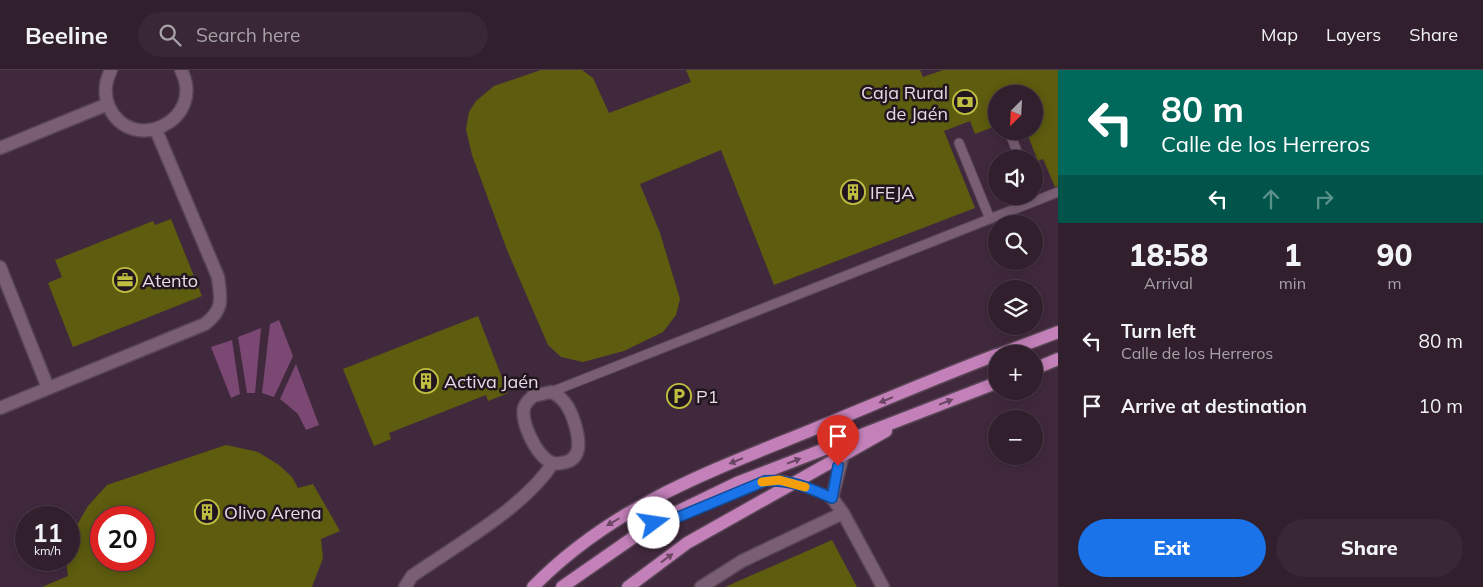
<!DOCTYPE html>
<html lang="en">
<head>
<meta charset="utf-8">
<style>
  body { margin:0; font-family:Mulish,sans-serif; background:#392736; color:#f1f3f6; height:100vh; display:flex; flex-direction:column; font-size:19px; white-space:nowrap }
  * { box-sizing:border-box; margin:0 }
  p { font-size:16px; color:#a8a2aa }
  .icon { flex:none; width:28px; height:28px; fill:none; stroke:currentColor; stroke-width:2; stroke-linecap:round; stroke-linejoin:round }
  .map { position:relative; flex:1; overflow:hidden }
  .panel { display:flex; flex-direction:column; background:#311f2e; width:425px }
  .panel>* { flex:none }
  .banner { background:#00695c; color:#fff; overflow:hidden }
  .needle { width:32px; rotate:204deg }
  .controls { position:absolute; left:988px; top:15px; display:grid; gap:10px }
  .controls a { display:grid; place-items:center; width:55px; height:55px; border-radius:50%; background:#311f2e; box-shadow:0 2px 12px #0003,0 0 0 1px #4c3d4a; font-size:25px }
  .speed { position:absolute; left:15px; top:436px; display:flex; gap:10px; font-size:25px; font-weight:700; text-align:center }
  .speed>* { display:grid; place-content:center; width:65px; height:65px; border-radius:50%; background:#311f2e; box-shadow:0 2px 12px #0003,0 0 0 1px #4c3d4a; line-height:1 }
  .speed small { font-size:12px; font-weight:400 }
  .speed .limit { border:8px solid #d22; background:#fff; color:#111 }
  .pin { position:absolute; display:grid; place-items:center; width:42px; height:42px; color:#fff; margin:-51px -21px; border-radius:50% 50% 50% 0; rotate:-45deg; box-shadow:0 0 5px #0007 }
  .pin .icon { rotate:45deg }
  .me { position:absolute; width:55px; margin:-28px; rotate:76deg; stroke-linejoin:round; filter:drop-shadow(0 0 4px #0008) }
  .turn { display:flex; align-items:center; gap:18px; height:105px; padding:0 20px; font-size:22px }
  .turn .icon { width:65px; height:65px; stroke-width:2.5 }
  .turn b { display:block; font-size:35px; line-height:42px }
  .lanes { display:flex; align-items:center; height:48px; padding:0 20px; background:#0003; justify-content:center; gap:25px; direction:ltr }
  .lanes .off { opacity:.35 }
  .eta { display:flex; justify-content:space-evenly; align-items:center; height:85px; text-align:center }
  .eta b { font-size:30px; font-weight:800; line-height:35px }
  .button { display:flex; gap:10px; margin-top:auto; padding:10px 20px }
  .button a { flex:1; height:58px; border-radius:30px; background:#1a73e8; color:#fff; font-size:20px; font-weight:800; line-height:58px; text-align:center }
  .button a+a { background:#392736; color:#f1f3f6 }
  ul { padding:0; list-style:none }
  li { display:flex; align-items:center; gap:15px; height:65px; padding:0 20px }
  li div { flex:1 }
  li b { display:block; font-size:19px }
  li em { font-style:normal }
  header { display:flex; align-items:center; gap:30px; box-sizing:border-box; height:70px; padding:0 25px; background:#311f2e; border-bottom:1px solid #4c3d4a }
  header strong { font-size:24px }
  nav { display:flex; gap:28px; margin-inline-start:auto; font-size:18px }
  .search { width:350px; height:45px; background:#392736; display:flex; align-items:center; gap:12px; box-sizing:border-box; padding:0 18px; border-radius:28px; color:#a8a2aa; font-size:19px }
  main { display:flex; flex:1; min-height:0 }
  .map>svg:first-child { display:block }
  .green { fill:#7b4873 }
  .building { fill:#5d5c0f; fill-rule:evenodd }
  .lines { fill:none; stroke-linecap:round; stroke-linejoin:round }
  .lane-casing { stroke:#594556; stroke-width:11 }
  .street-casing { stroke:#594556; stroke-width:15 }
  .primary-casing { stroke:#594556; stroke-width:15 }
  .lane { stroke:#795e74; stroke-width:9 }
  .street { stroke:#795e74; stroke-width:12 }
  .primary { stroke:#c380b9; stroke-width:12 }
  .oneway { fill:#6a4664 }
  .route-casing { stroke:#114b97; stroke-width:12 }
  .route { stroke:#1a73e8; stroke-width:9 }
  .slow { stroke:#f59e0b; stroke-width:9 }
  .labels { text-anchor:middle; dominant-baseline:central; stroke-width:5; stroke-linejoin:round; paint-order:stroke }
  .poi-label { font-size:18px; fill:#e9d9e6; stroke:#21161f; text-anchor:start }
</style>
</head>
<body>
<header>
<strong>Beeline</strong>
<div class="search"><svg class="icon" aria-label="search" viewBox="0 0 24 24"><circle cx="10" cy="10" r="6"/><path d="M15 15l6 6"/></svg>Search here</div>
<nav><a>Map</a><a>Layers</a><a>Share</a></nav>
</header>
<main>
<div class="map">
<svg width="1058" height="517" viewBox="0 0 1058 517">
  <rect width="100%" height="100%" fill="#41293d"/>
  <path class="green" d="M279 250 293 286 274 327 262 323 270 254Z
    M261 258 255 323H247L238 267Z
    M232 270 240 324 231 328 211 277Z
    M296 294 319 355 306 360 298 344 280 329Z"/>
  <path class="building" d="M541 0H582L593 8 609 43 691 12 686 0H920L923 7 943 0H1058V116L1055 117 1043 89 1038 91 1026 61H1034V24H996V56L975 64 970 51 944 61 975 138 774 215 721 80 640 114 660 163 680 229 676 245 663 262 624 281 583 292 561 287 548 275 507 180 472 85 466 59 469 42 476 31 494 16Z
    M171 149 202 226 73 277 48 213 62 207 55 190 153 151 155 155Z
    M478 246 508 323 488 331 486 325 389 363 391 369 374 376 343 299Z
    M226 375 258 382 279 395 292 407 298 418 313 414 340 461 321 469 323 488 312 517H42L68 506 66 491 69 490 73 462 88 436 107 415ZM101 448H144V490H101Z
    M832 470 857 517H725Z"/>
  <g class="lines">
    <defs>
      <path id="lane" d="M1009 61 1020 89
        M959 73 990 149
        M551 322 1058 122
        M685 444C708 435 757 408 780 410 798 412 816 420 832 428"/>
      <path id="street" d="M111 0C105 12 104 25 109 37 132 86 207 50 181 0
        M0 78 108 34
        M0 197 48 318
        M551 322C566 328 572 343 576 358 580 374 581 391 561 393 556 394 551 393 547 390 535 381 521 353 524 338 525 333 530 329 533 326Z
        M0 338 205 254C224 239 221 230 218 207L156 60
        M842 388 832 428 843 443 883 517
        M405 517 412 506C456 475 524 438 553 393
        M701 517 742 491 843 443"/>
      <path id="primary" d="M1000 284 1058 262
        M1034 299 1058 289
        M533 517C613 435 711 401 814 359 875 334 935 308 996 285
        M562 517 654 453 739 412 996 313
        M628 517 687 473 886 361"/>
    </defs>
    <use href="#lane" class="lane-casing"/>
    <use href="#street" class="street-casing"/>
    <use href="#primary" class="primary-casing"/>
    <use href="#lane" class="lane"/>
    <use href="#street" class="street"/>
    <use href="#primary" class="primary"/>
  </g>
  <defs><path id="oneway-solid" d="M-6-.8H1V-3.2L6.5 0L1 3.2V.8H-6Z" transform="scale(1.25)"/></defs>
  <g class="oneway">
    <use href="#oneway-solid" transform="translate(886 330) rotate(158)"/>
    <use href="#oneway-solid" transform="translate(946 332) rotate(-21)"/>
    <use href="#oneway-solid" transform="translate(736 391) rotate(158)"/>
    <use href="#oneway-solid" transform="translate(794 391) rotate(-21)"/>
    <use href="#oneway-solid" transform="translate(613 452) rotate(150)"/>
    <use href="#oneway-solid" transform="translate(667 488) rotate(-36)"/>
  </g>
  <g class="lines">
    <defs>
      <path id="route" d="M654 453 681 446 765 411C789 409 810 418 832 428L838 396"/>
    </defs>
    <use href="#route" class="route-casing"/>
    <use href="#route" class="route"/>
    <path class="slow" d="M762 412 779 410 805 417"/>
  </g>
  <defs>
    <symbol id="bank-ring" viewBox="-11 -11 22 22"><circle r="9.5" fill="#21161f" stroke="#c0be41" stroke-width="1.5"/><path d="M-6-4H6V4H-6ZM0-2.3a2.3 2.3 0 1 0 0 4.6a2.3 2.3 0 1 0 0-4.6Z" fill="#c0be41"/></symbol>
    <symbol id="building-ring" viewBox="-11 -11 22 22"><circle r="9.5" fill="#21161f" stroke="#c0be41" stroke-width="1.5"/><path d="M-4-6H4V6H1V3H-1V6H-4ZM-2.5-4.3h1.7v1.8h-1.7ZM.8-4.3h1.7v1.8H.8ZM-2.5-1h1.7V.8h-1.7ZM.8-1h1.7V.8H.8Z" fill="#c0be41"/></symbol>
    <symbol id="office-ring" viewBox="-11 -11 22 22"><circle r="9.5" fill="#21161f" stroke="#c0be41" stroke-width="1.5"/><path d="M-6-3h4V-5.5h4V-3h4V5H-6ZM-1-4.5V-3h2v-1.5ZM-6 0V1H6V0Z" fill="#c0be41"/></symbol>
    <symbol id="parking-ring" viewBox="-11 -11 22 22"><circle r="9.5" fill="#21161f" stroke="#c0be41" stroke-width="1.5"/><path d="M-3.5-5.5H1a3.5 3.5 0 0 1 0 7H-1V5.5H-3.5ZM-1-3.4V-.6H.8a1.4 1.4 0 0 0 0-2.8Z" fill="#c0be41"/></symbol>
  </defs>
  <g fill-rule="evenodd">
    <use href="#bank-ring" x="951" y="18" width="28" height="28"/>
    <use href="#building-ring" x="839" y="108" width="28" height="28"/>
    <use href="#office-ring" x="111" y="196" width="28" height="28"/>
    <use href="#building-ring" x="412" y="297" width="28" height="28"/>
    <use href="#parking-ring" x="665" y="312" width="28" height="28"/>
    <use href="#building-ring" x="193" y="428" width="28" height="28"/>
  </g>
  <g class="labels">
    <g class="poi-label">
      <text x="948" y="22" text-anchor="end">Caja Rural<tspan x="948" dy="21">de Jaén</tspan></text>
      <text x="870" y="122">IFEJA</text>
      <text x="142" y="210">Atento</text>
      <text x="444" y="311">Activa Jaén</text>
      <text x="696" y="326">P1</text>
      <text x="224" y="442">Olivo Arena</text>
    </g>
  </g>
</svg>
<div class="controls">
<a><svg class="needle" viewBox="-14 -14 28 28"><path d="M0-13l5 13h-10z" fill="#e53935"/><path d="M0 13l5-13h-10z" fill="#a8a2aa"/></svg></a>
<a><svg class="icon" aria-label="sound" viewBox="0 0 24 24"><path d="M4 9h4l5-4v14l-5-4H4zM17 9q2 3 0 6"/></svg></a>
<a><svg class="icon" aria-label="search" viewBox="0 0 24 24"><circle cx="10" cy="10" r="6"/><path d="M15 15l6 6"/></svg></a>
<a><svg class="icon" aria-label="layers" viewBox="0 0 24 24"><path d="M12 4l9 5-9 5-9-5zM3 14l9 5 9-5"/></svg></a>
<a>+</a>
<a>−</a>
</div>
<div class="speed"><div>11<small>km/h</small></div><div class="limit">20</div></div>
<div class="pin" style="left:838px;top:396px;background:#d93025"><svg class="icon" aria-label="arrive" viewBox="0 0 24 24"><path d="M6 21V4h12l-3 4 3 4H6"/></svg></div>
<svg class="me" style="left:654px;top:453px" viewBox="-20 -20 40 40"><circle r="19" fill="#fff"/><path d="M0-13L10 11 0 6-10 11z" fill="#1a73e8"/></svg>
</div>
<section class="panel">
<div class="banner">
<div class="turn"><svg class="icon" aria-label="left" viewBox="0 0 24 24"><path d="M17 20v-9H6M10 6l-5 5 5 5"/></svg><div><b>80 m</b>Calle de los Herreros</div></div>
<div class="lanes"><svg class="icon" aria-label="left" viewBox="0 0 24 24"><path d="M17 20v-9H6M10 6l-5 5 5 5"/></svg><svg class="icon off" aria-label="ahead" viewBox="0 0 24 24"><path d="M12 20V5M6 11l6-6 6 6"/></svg><svg class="icon off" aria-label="right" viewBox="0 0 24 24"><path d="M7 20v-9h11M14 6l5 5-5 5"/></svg></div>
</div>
<div class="eta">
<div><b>18:58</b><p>Arrival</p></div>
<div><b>1</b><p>min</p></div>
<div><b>90</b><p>m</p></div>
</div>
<ul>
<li><svg class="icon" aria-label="left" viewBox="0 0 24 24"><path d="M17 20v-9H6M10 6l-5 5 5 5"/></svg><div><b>Turn left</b><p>Calle de los Herreros</p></div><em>80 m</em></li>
<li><svg class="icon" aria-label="arrive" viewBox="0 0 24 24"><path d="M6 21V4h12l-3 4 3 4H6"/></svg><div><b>Arrive at destination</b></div><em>10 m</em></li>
</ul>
<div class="button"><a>Exit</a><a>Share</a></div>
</section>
</main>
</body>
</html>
